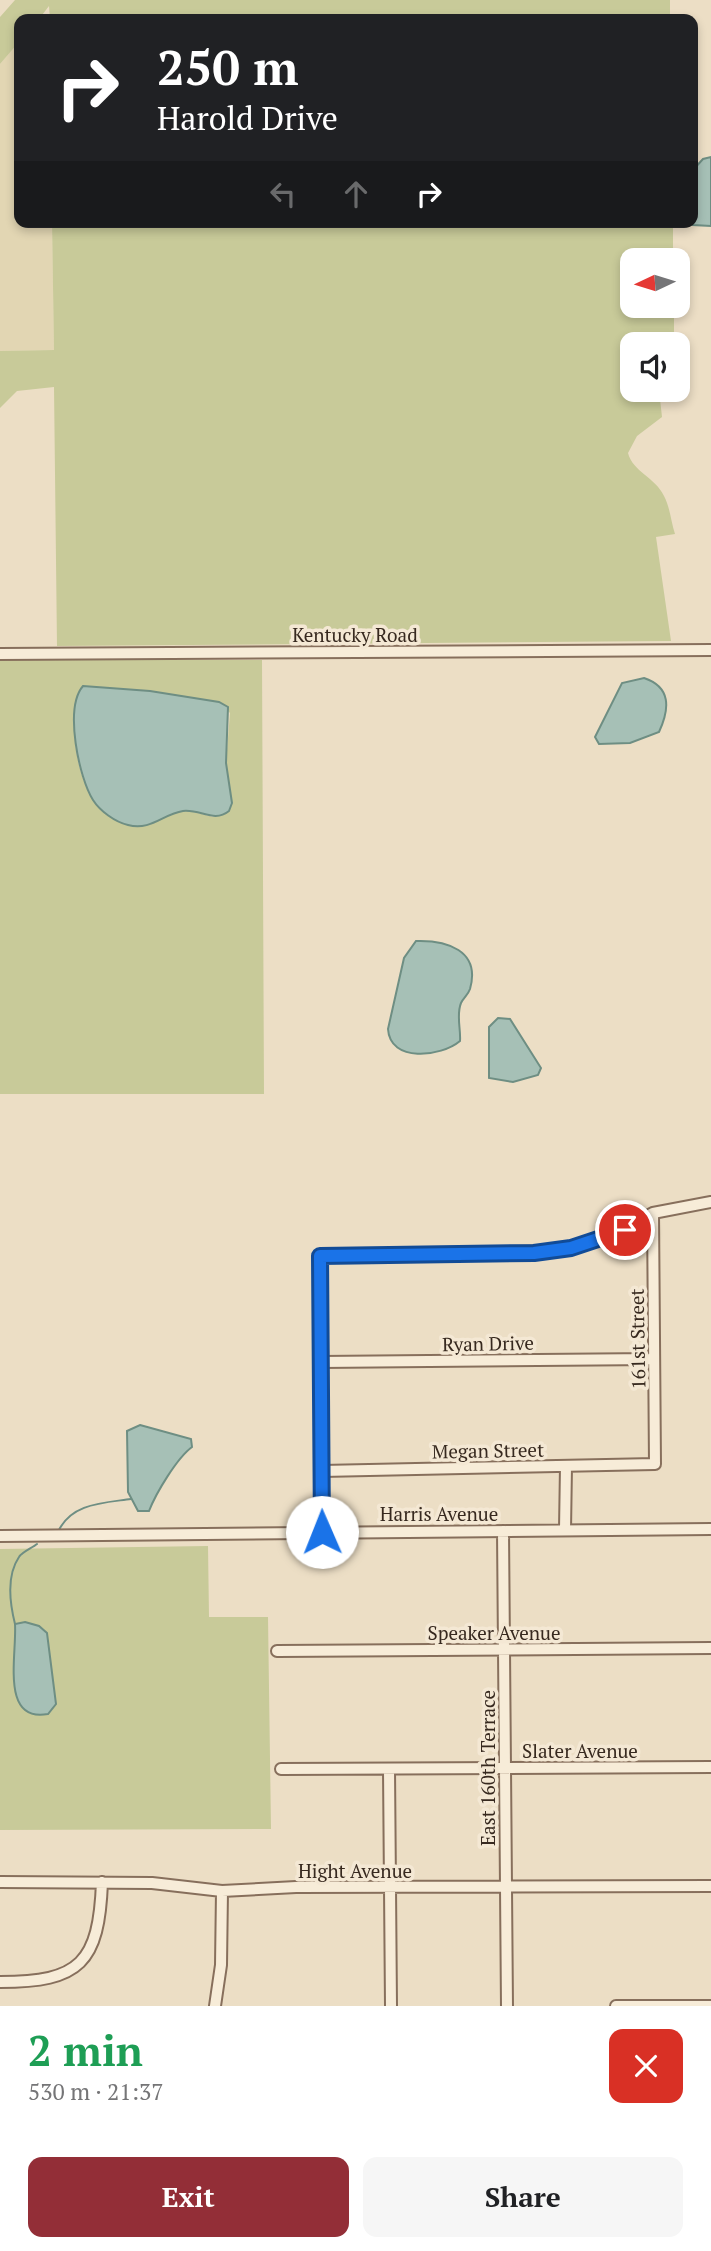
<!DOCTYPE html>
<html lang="en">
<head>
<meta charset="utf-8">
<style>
  body { margin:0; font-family:"PT Serif",serif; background:#f6f6f6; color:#202124; height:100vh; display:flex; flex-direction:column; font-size:26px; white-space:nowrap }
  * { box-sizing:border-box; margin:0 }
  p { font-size:23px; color:#757577 }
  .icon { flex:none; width:38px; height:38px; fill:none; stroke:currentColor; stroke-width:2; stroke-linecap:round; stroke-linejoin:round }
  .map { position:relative; height:2006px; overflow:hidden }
  .drawer { display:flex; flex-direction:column; background:#fff; flex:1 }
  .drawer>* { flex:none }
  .top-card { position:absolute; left:14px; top:14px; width:684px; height:214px; border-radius:14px; box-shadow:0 4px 10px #0003; background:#202124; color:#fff; overflow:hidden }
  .needle { width:46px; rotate:266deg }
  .buttons { position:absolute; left:620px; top:248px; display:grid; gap:14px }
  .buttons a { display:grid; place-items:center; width:70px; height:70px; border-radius:14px; background:#fff; box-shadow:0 4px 10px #0003; font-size:35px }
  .pin { position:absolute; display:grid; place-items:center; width:60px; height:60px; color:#fff; margin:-30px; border:4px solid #fff; border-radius:50%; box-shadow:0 2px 7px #0007 }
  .me { position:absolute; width:77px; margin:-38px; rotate:359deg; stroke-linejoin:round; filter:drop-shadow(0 0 5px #0008) }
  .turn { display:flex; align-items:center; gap:24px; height:147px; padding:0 28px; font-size:32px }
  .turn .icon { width:91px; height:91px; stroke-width:2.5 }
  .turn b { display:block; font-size:49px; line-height:60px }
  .lanes { display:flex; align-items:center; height:66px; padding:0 28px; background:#0003; justify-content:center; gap:35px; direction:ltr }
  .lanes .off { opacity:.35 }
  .round { display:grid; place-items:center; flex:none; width:74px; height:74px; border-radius:14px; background:#f6f6f6 }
  .overview { display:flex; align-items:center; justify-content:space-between; height:119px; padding:0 28px }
  h1 { font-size:42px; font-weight:700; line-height:52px; color:#1e9e55 }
  .button { display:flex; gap:14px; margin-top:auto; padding:14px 28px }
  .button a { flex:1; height:80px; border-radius:14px; background:#932e37; color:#fff; font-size:28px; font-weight:700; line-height:80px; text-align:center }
  .button a+a { background:#f6f6f6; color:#202124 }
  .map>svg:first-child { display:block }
  .farmland { fill:#e2d6b3 }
  .green { fill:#c8ca99; fill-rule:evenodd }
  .water { fill:#a6c0b6; stroke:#6e8e83; stroke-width:2 }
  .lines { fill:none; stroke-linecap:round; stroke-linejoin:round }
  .stream { stroke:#6e8e83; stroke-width:2 }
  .minor-casing { stroke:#876f5c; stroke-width:14 }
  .minor { stroke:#f7ecd8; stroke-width:10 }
  .route-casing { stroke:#114b97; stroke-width:18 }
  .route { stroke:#1a73e8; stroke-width:12 }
  .labels { text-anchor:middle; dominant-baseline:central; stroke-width:7; stroke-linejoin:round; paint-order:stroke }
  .street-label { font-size:19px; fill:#37291f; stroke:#f4e8d4 }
</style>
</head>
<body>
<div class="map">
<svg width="711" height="2006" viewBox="0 0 711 2006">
  <rect width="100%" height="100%" fill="#ecdec5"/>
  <path class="farmland" d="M19 42V222H52L54 350 0 351V64Z"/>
  <path class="green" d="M15 0H670V19H50L49 6 39 19H19V42L0 64V17Z
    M52 222H673V261H632V306H674V341L672 345H632V390H659L662 417 637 436 628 453C633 472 655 477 664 496 670 507 671 522 675 534L656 537 671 641 57 646 54 387 17 391 0 408V351L54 350Z
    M0 660H262L264 1094H0ZM79 691H150L219 702 230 713 226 763 232 802 213 817C204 815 191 810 181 811 165 814 154 828 135 826 79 821 66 734 79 691Z
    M208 1546 209 1617H268L271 1829 0 1830V1549Z"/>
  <path class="water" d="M711 157V226L693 225V170L703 159Z
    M644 678C671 687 670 708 659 732L630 743 599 744 595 737 622 683Z
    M83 686 150 691 219 702 228 707 226 763 232 803 229 811C214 823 201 809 183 811 163 814 151 831 128 825 115 822 100 811 93 800 79 778 64 708 83 686Z
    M416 941C446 940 481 950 470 989 468 995 464 997 461 1003 456 1015 461 1029 460 1041 441 1057 390 1063 388 1029L404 958Z
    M498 1018 510 1019 541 1068 538 1075 513 1082 489 1078V1027Z
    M140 1425 191 1439 192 1447C177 1458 156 1493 149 1511H138L128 1492 127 1431Z
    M25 1622 39 1626 47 1633 56 1704 48 1714C0 1723 17 1655 15 1624Z"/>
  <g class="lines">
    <path class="stream" d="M58 1532C71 1503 103 1503 131 1499
      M15 1624C10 1604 6 1576 19 1557 22 1552 32 1548 37 1544"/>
    <defs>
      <path id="minor" d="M0 654 711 650
        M321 1362 654 1359
        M322 1471 655 1464 653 1213
        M565 1530 566 1466
        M503 1531 507 2006
        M322 1532 320 1256 555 1251 610 1236 653 1213 711 1202
        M0 1536 711 1529
        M277 1651 711 1648
        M281 1769 711 1767
        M389 1769 391 2006
        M0 1882 152 1883 222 1891 296 1887 711 1886
        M0 1982C80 1982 99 1963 102 1882
        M215 2006 221 1965 222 1891
        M616 2006H711"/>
    </defs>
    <use href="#minor" class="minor-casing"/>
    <use href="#minor" class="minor"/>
  </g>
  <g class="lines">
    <defs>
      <path id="route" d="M322 1532 320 1256 534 1253 571 1248 625 1230"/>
    </defs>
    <use href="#route" class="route-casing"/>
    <use href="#route" class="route"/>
  </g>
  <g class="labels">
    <g class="street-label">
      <text x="355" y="634">Kentucky Road</text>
      <text transform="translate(637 1339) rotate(-91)">161st Street</text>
      <text transform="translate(488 1343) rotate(-1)">Ryan Drive</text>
      <text transform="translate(488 1450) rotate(-1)">Megan Street</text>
      <text x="439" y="1513">Harris Avenue</text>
      <text x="494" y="1632">Speaker Avenue</text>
      <text x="580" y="1750">Slater Avenue</text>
      <text transform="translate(487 1768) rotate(-90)">East 160th Terrace</text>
      <text x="355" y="1870">Hight Avenue</text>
    </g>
  </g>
</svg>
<div class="buttons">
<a><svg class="needle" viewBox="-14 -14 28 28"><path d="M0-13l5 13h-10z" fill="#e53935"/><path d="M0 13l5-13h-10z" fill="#757577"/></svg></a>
<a><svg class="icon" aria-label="sound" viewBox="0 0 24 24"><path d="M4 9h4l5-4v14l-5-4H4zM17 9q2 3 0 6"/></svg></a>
</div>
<div class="pin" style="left:625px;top:1230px;background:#d93025"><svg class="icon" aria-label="arrive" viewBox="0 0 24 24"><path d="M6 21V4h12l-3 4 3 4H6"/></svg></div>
<svg class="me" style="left:322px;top:1532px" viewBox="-20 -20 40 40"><circle r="19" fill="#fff"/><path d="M0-13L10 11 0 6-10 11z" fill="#1a73e8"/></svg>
<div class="top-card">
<div class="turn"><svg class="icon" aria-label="right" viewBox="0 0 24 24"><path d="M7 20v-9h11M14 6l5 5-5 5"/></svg><div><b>250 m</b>Harold Drive</div></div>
<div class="lanes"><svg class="icon off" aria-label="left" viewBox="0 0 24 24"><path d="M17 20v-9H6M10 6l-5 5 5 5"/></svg><svg class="icon off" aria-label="ahead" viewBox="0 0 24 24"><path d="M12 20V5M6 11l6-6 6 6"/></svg><svg class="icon" aria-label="right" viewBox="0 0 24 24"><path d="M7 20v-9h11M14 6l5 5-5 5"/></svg></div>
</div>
</div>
<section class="drawer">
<div class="overview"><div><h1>2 min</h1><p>530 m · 21:37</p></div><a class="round" style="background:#d93025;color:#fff"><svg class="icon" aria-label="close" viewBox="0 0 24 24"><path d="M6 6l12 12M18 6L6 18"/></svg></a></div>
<div class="button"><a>Exit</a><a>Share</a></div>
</section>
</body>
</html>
